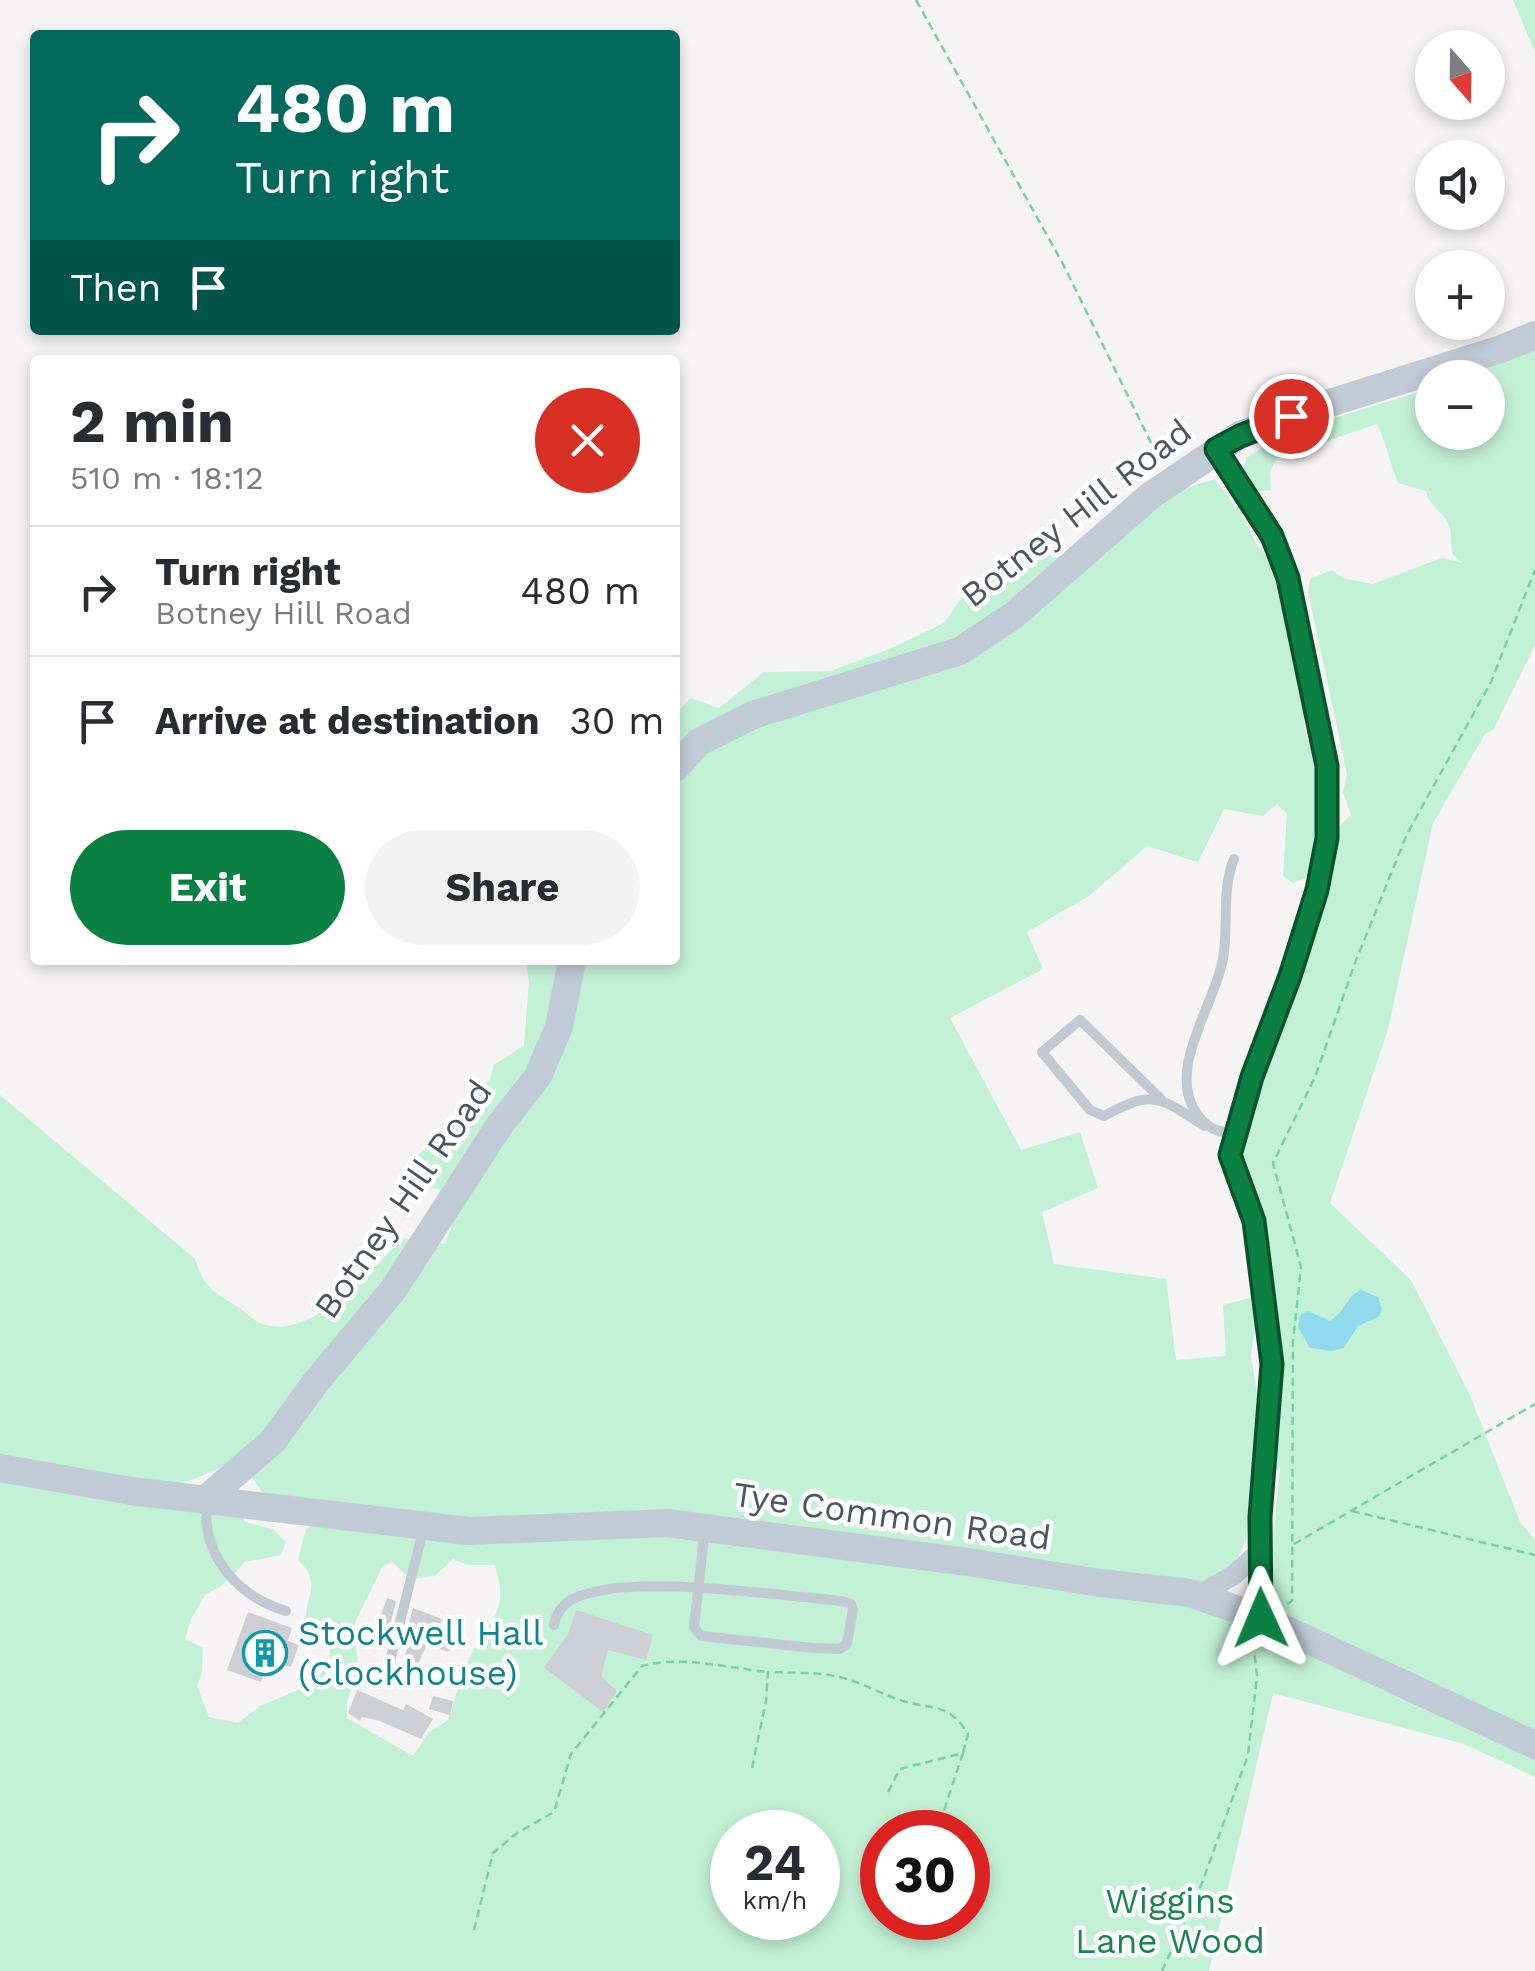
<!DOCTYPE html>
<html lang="en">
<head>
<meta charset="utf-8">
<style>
  body { margin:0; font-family:"Work Sans",sans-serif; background:#f2f2f3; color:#2b2b33; height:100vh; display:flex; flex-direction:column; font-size:38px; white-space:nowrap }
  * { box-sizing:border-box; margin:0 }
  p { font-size:32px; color:#7c7c81 }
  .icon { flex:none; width:55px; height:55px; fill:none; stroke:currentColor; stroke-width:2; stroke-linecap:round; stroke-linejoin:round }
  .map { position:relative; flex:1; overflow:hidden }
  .details { position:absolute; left:30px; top:355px; width:650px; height:610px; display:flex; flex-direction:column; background:#fff; border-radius:10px; box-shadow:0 5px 15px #0003 }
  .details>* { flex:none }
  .guide { position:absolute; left:30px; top:30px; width:650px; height:305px; border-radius:10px; box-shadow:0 5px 15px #0003; background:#00695c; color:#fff; overflow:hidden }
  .needle { width:65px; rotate:160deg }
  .controls { position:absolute; left:1415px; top:30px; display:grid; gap:20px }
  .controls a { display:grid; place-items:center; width:90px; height:90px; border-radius:50%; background:#fff; box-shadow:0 5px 15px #0003; font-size:50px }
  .speed { position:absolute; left:710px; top:1810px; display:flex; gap:20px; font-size:50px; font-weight:700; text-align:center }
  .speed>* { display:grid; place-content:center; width:130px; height:130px; border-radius:50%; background:#fff; box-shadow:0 5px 15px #0003; line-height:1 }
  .speed small { font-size:25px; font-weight:400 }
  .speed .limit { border:15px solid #d22; background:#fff; color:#111 }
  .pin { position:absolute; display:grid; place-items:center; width:85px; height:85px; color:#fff; margin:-42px; border:5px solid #fff; border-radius:50%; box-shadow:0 2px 10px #0007 }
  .me { position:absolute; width:110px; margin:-55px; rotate:359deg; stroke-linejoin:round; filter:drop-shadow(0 0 8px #0008) }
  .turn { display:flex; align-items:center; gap:35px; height:210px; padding:0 40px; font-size:45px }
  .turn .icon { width:130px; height:130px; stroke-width:2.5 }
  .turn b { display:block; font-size:70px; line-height:85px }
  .then { display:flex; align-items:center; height:95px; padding:0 40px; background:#0003; gap:20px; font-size:38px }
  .round { display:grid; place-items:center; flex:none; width:105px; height:105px; border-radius:52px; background:#f2f2f3 }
  .summary { display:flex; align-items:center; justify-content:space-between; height:170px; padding:0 40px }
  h1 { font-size:60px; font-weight:700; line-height:75px }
  .cta { display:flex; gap:20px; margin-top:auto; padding:20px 40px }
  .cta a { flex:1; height:115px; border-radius:60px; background:#0b8043; color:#fff; font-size:40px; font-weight:700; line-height:115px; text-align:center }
  .cta a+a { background:#f2f2f3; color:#2b2b33 }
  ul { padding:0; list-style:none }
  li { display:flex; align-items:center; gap:30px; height:130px; padding:0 40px; border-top:2px solid #e1e1e2 }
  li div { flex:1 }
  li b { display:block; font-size:38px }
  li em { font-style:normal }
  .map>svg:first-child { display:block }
  .green { fill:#c3f1d5; fill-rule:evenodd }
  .water { fill:#90daee }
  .building { fill:#cdcfd5 }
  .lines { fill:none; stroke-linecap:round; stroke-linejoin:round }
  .path { stroke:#7ad0a6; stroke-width:2.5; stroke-dasharray:8 5; stroke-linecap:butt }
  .lane { stroke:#c1cad2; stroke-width:10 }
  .street { stroke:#c1cad2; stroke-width:20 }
  .secondary { stroke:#c1cbd6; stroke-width:28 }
  .route-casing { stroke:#07532c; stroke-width:25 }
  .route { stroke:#0b8043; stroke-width:18 }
  .labels { text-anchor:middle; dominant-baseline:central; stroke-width:9; stroke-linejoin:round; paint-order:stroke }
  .street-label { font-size:35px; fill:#4a5661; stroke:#fff }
  .culture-label { font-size:35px; fill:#0d838f; stroke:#fff; text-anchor:start }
  .park-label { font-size:35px; fill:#17864f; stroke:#fff }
</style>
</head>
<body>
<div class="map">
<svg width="1535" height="1971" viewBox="0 0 1535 1971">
  <rect width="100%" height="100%" fill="#f5f3f3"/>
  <path class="green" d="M1513 0H1535V52Z
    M1535 345V645L1494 729 1485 734 1433 823 1388 1029 1330 1203 1411 1280 1469 1393 1520 1522 1535 1540V1737L1295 1623 1274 1595 1273 1543 1280 1467 1263 1484 1272 1364 1239 1181 1238 1133 1327 838 1351 815 1343 792 1347 774 1308 591 1310 579 1332 570 1343 578 1373 584 1442 558 1463 563 1453 555C1450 546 1452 536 1450 528 1445 512 1429 507 1426 491L1398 483C1390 463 1386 443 1377 424L1312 446 1297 461 1289 453 1276 459 1270 472 1271 490 1254 492 1243 472 1246 458 1286 433 1432 388V432H1488V378L1460 377Z
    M1215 479 1242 515 1258 547 1271 560 1303 663 1304 725 1315 768 1317 836 1306 878 1293 883 1283 876 1287 814 1277 804 1263 816 1224 809 1198 862 1147 846 1089 896 1027 932 1043 969 950 1018 1021 1150 1080 1132 1098 1188 1042 1212 1054 1264 1166 1279 1176 1360 1226 1356 1223 1305 1253 1297 1256 1315 1251 1356 1257 1394V1459L1247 1537 1233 1568 1191 1593 1217 1602 1216 1610 1372 1669 1535 1745V1777L1464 1744 1273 1693 1209 1971H0V1468L131 1491 235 1502 245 1522 273 1529 286 1542 281 1555 245 1562 221 1586 205 1595 191 1619 185 1639 203 1648 202 1673 197 1686 209 1717 238 1723 260 1706 310 1685 331 1663 329 1639 306 1624C304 1593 324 1586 298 1560L306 1529 329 1515 469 1531 667 1523 1079 1579 978 1555 902 1548 831 1534 763 1527 688 1514 463 1523 415 1516 389 1519 267 1499 240 1460 171 1488 0 1461V1095L195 1259C206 1292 213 1290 241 1309 246 1313 253 1320 260 1323 311 1344 369 1269 403 1239L445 1244 458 1209 438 1189 407 1185 404 1167 476 1105 468 1086 489 1082 494 1065 524 1045 529 982 526 960H675V715L690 698 719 708 764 672 831 671 894 647 944 623 971 585 1027 548 1059 551 1071 559 1177 491ZM453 1559 466 1565H495C511 1617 487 1618 469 1659 460 1679 455 1700 448 1720L429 1732 413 1756 347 1718V1702L358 1667 354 1625 382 1567 392 1562 411 1579 435 1576ZM732 1832H818V1918H732ZM882 1832H968V1918H882Z"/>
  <path class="water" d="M1360 1290 1378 1297 1382 1310 1378 1317 1358 1326 1344 1348 1332 1351 1310 1348 1298 1327 1300 1315 1308 1311 1330 1321C1344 1313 1345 1299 1360 1290Z"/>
  <path class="building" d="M387 1598 396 1601 387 1639 380 1636 384 1624 378 1623Z
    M413 1608 442 1619 440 1625 449 1629 446 1636 453 1639 448 1652 427 1644 416 1669 402 1664 408 1646 403 1645Z
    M576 1610 653 1635 646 1660 608 1650 601 1676 617 1691 603 1712 544 1668 568 1634Z
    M248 1612 292 1628 288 1641 299 1645 291 1667 269 1660 261 1682 227 1670Z
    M357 1690 403 1710 406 1704 433 1719 421 1739 380 1721 362 1717 360 1721 348 1713Z
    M433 1696 453 1701 450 1715 429 1709Z"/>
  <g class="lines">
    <path class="path" d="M916 0 1063 264 1161 463
      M1352 1511 1535 1555
      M1294 1544 1535 1404
      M1287 1604 1292 1601 1293 1342 1301 1267 1273 1163 1315 1077 1355 963 1407 834 1491 682 1535 570
      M752 1768 766 1701 768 1672C797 1673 825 1671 853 1681 870 1687 886 1696 903 1701 934 1710 949 1703 968 1734L963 1753
      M888 1792 900 1769 963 1753 937 1832
      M474 1930 493 1853 517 1833 554 1812 571 1754 642 1666C679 1655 729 1668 768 1672
      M1162 1971 1202 1883 1248 1755 1257 1676 1253 1640"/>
    <path class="lane" d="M1234 859C1221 891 1229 924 1223 958 1216 1004 1165 1069 1197 1114 1208 1129 1218 1133 1237 1133
      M1161 1099 1080 1020 1042 1052 1090 1110 1104 1116C1156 1088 1159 1098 1205 1126
      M207 1504C201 1556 239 1597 286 1611
      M554 1625C556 1614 561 1606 571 1600 623 1571 779 1596 842 1601L851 1604 853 1609 847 1644 840 1649 814 1648 701 1636 694 1627 705 1528
      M385 1681 424 1527"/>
    <path class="street" d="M1215 449 1272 536 1288 578 1327 765V838L1317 890 1290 976 1252 1077 1231 1155 1254 1221 1272 1364 1260 1517 1261 1618
      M1197 1596 1234 1575 1259 1552"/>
    <path class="secondary" d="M675 768 699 742 753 715 960 651 1014 615 1150 496 1240 435 1317 407 1501 349 1535 335
      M0 1468 131 1491 469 1531 667 1523 968 1562 1100 1583 1190 1593 1261 1618 1535 1745
      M207 1498 273 1441 315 1383 393 1290 499 1126 538 1076 559 1027 572 960"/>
  </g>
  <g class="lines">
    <defs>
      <path id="route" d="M1261 1618 1260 1517 1272 1364 1254 1221 1230 1155 1252 1077 1290 976 1317 890 1327 838V766L1288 578 1272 536 1216 449 1240 436 1291 416"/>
    </defs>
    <use href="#route" class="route-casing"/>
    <use href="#route" class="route"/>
  </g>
  <defs>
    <symbol id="building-ring" viewBox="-11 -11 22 22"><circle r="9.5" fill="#fff" stroke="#0f9aa8" stroke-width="1.5"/><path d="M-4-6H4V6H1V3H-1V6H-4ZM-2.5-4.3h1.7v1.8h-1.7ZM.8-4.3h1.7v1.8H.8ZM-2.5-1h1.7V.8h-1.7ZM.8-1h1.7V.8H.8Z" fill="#0f9aa8"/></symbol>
  </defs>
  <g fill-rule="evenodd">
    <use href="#building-ring" x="240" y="1628" width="50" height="50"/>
  </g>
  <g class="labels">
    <g class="street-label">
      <text transform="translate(1076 513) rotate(-38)">Botney Hill Road</text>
      <text transform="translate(403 1199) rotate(-55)">Botney Hill Road</text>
      <text transform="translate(892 1516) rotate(8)">Tye Common Road</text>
    </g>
    <g class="culture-label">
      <text x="298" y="1633">Stockwell Hall<tspan x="298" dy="40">(Clockhouse)</tspan></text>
    </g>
    <g class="park-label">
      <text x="1170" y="1901">Wiggins<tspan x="1170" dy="40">Lane Wood</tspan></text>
    </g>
  </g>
</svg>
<div class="controls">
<a><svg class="needle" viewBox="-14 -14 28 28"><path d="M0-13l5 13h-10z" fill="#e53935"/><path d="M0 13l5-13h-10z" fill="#7c7c81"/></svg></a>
<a><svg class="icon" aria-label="sound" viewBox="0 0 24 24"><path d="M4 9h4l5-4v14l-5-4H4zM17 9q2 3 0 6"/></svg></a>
<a>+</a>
<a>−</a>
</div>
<div class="speed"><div>24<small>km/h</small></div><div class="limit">30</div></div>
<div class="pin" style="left:1291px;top:416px;background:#d93025"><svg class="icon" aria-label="arrive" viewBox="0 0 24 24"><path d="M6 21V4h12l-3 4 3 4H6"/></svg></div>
<svg class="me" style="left:1261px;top:1618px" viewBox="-20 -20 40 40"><path d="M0-17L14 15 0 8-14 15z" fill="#0b8043" stroke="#fff" stroke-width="4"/></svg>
<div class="guide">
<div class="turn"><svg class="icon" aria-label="right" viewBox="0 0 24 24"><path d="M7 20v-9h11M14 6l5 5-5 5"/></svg><div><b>480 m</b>Turn right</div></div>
<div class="then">Then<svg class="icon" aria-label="arrive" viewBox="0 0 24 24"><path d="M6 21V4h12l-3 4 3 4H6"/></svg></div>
</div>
<section class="details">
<div class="summary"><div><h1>2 min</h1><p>510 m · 18:12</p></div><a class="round" style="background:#d93025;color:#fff"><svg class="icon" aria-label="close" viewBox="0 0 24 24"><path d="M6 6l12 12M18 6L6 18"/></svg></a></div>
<ul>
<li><svg class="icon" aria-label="right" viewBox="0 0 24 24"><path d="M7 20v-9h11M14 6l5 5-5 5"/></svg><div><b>Turn right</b><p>Botney Hill Road</p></div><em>480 m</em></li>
<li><svg class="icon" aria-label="arrive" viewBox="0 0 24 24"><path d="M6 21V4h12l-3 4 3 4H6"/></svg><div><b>Arrive at destination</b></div><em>30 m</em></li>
</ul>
<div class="cta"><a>Exit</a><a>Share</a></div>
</section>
</div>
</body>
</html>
